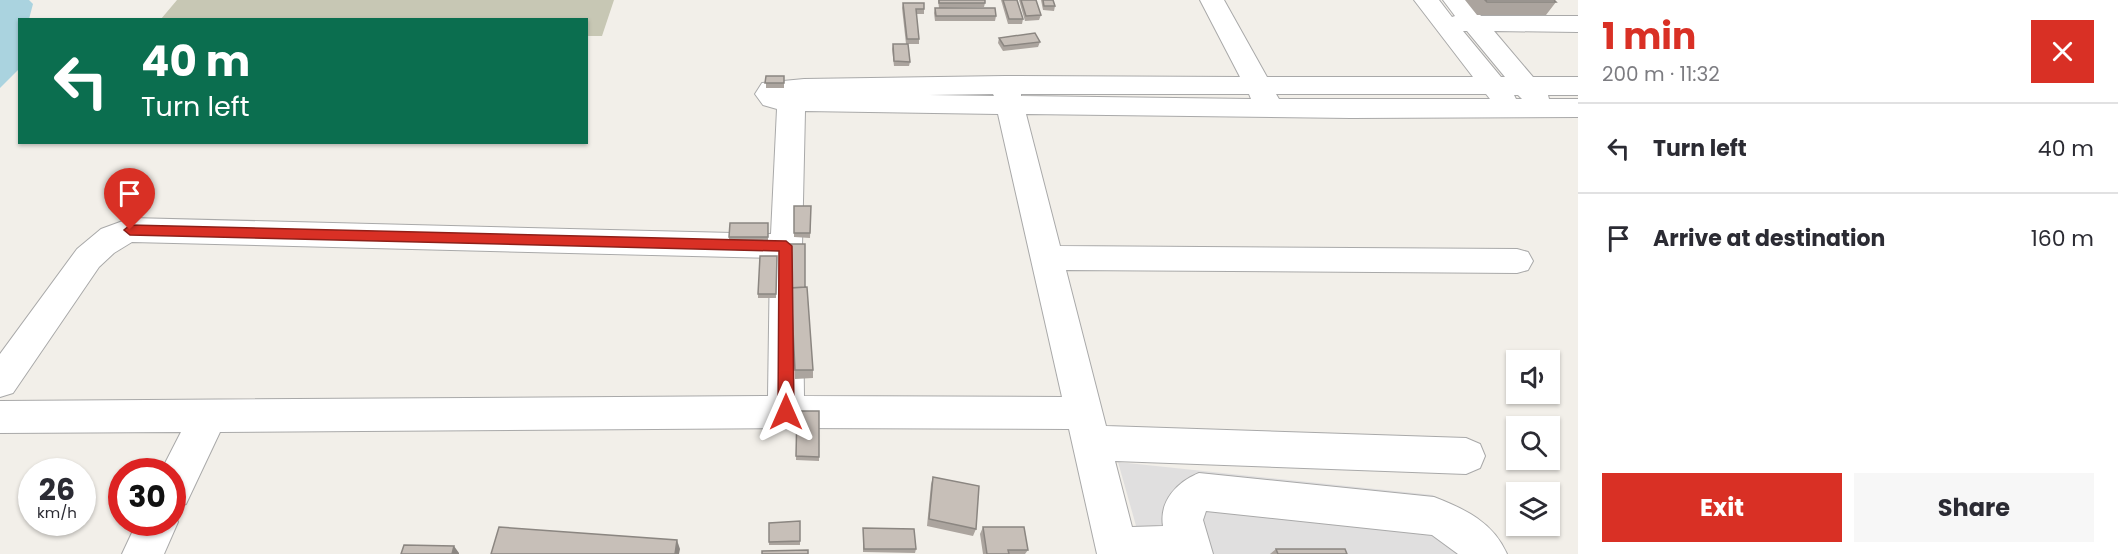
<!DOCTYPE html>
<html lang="en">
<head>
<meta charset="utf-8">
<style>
  body { margin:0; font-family:Poppins,sans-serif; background:#f7f7f7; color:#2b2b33; height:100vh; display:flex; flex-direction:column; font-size:22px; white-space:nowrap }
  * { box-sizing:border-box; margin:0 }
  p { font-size:20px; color:#7c7c81 }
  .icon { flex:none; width:33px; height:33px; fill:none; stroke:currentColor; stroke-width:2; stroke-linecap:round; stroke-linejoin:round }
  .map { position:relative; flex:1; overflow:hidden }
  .drawer { display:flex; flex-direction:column; background:#fff; width:540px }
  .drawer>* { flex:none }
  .guide { position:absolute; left:18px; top:18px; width:570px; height:126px; border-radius:0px; box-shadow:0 2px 4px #0004; background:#0b6e4f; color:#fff; overflow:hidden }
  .fabs { position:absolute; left:1506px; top:350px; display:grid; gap:12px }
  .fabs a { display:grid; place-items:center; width:54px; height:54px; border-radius:0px; background:#fff; box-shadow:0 2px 4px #0004; font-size:30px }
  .speed { position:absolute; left:18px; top:458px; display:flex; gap:12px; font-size:30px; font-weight:700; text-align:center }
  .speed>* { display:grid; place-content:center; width:78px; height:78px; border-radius:50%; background:#fff; box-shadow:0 2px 4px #0004; line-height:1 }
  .speed small { font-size:15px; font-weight:400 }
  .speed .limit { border:9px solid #d22; background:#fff; color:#111 }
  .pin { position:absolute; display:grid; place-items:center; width:51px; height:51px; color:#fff; margin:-62px -26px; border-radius:50% 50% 50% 0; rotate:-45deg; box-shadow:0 0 6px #0007 }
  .pin .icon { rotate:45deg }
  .me { position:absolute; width:66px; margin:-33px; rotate:0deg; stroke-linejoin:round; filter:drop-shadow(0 0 4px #0008) }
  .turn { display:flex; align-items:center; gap:21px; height:126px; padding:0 24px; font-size:27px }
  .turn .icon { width:78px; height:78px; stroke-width:2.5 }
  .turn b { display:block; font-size:42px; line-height:51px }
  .round { display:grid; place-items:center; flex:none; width:63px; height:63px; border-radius:0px; background:#f7f7f7 }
  .head { display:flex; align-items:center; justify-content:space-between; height:102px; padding:0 24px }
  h1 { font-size:36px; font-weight:700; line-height:45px; color:#d93025 }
  .button { display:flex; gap:12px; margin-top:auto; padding:12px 24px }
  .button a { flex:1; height:69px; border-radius:0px; background:#d93025; color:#fff; font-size:24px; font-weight:700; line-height:69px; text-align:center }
  .button a+a { background:#f7f7f7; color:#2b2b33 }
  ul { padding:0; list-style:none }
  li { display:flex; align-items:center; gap:18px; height:90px; padding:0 24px; border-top:2px solid #e1e1e2 }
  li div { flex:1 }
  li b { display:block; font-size:22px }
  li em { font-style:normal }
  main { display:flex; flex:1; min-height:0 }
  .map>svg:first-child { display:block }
  .residential { fill:#e0dfdf }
  .construction { fill:#c7c7b4 }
  .water { fill:#aad3df }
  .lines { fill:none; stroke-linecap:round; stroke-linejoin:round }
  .minor-casing { stroke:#a9a9a9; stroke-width:2 }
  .minor { fill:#fff; fill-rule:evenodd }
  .wall { fill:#aba49e }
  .shaded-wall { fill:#8b8681 }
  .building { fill:#c7bfb8; stroke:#8b8681; stroke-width:1.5 }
  .route { fill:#d93025; stroke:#8d1f18; stroke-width:1.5 }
</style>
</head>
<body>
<main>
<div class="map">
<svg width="1578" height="554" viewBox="0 0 1578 554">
  <rect width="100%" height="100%" fill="#f2efe9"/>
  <path class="residential" d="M1118 462 1433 495 1478 554H1144Z"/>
  <path class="construction" d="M177 0H614L602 36H587L586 20 161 19Z"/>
  <path class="water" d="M0 0H29L33 4 29 19 20 20 19 69 0 88Z"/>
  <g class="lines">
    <defs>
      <path id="minor" d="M1200 0H1224L1267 77H1473L1414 0H1439L1452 17 1455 16 1443 0H1468L1481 16H1578V32L1494 31 1533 77H1578V95H1548L1549 99H1578V117L1351 118 1026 114 1060 246 1517 249 1528 252 1533 261 1528 270 1517 273 1066 270 1106 426 1466 438 1480 444 1485 456 1480 468 1466 474 1115 461 1132 527 1163 526C1159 501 1177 482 1199 473L1434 497C1465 509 1493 522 1507 554H1458L1432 535 1206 511 1203 520 1213 554H1097L1069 429 786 428 220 432 186 504 173 509 178 522 164 554H122L137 522H172V471H161L181 432 0 433V401L768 396 770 258 132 242 114 253 99 267 13 393 0 397V354L77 249 101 229 131 218 771 234 777 109 763 105 755 94 762 83 804 79 1005 76 1240 77ZM1463 31H1467L1505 77H1501ZM993 94 994 96 929 95ZM1021 94H1249L1251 99 1021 96ZM1276 94H1486L1490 99H1279ZM1514 95H1518L1522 99H1516ZM805 111 998 114 1062 397 804 396 802 246Z"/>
    </defs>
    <use href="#minor" class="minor-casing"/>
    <use href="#minor" class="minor"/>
  </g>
  <path class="wall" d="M938 0H985V3L984 7 939 8Z
    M1001 0H1017L1023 19 1022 24H1008Z
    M1019 0H1036L1041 15 1039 20 1025 21Z
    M1041 0H1053L1055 6 1054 11 1043 10Z
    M1465 0H1554L1556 2 1546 15H1477Z
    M903 3 924 9V14H916L919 39V44H906L902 8Z
    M935 8 996 16 995 21H935L934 13Z
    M999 38 1040 42 1038 47 1003 51 998 43Z
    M893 44 910 62 909 66H894L892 49Z
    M766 76H784V88H766Z
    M794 206H811L810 238 794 237Z
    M768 223V242H729V237Z
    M789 244 805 287 813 370V378L795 379 791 292H789Z
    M777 256 776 298H758V294Z
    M797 411H819V461L796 460Z
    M933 477 976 529 973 536 927 526 931 484Z
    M800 521V545H769V523Z
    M983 527 1028 550 1025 554H983L980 534Z
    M863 528 916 549 915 553 863 552Z
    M1276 549 1347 554H1270Z"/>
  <path class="shaded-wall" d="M677 540 680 549 679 554H675Z
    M454 546 459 553V554H452Z"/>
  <path class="building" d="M939 0H985V3H939Z
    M1003 0H1017L1023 19H1009Z
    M1021 0H1036L1041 15 1026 16Z
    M1043 0H1053L1055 6H1044Z
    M1485 0H1554L1556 2H1487Z
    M903 3H924V9H916L919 39H907Z
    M935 8H995L996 16H936Z
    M1035 33 1040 42 1004 46 999 38Z
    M893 44H908L910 62 894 61Z
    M766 76H784V83H765Z
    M794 206H811L810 233H794Z
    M730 223H768V237H729Z
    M789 244H805V287L789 288Z
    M760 256H777L776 294H758Z
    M807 287 813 370H795L791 288Z
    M797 411H819V457L796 456Z
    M933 477 979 486 976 529 929 519Z
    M800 521V541L769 542V523Z
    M499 527 677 540 675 554H491Z
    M983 527H1024L1028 550H1008L1009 554H987Z
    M863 528 914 529 916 549H864Z
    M404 545 454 546 452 554H401Z
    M1276 549H1345L1347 554H1278Z
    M808 550V554H762V551Z"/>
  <path class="route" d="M130 225 786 241 792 246 794 412 791 417 786 419 780 417 778 412 779 251 130 235 124 230Z"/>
</svg>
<div class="fabs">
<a><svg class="icon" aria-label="sound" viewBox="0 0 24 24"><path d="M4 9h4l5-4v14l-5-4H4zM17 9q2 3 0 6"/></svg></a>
<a><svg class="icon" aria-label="search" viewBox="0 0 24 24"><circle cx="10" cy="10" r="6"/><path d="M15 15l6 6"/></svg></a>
<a><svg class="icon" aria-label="layers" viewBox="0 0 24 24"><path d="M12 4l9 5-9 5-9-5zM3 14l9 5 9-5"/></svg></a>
</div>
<div class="speed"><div>26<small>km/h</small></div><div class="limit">30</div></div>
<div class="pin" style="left:130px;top:230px;background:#d93025"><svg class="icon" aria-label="arrive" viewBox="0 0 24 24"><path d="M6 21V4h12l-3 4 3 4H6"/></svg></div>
<svg class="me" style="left:786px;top:412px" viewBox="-20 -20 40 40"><path d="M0-17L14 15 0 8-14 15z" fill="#d93025" stroke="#fff" stroke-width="4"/></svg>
<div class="guide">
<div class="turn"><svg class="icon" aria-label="left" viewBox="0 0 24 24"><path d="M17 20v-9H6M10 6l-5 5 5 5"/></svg><div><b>40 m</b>Turn left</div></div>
</div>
</div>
<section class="drawer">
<div class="head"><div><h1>1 min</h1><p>200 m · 11:32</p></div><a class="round" style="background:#d93025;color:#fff"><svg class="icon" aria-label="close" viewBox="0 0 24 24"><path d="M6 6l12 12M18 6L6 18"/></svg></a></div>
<ul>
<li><svg class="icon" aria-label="left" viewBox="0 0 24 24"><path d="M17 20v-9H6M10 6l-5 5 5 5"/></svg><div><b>Turn left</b></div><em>40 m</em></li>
<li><svg class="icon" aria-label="arrive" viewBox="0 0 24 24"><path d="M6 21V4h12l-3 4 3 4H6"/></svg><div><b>Arrive at destination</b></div><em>160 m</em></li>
</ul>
<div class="button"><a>Exit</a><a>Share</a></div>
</section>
</main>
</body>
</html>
